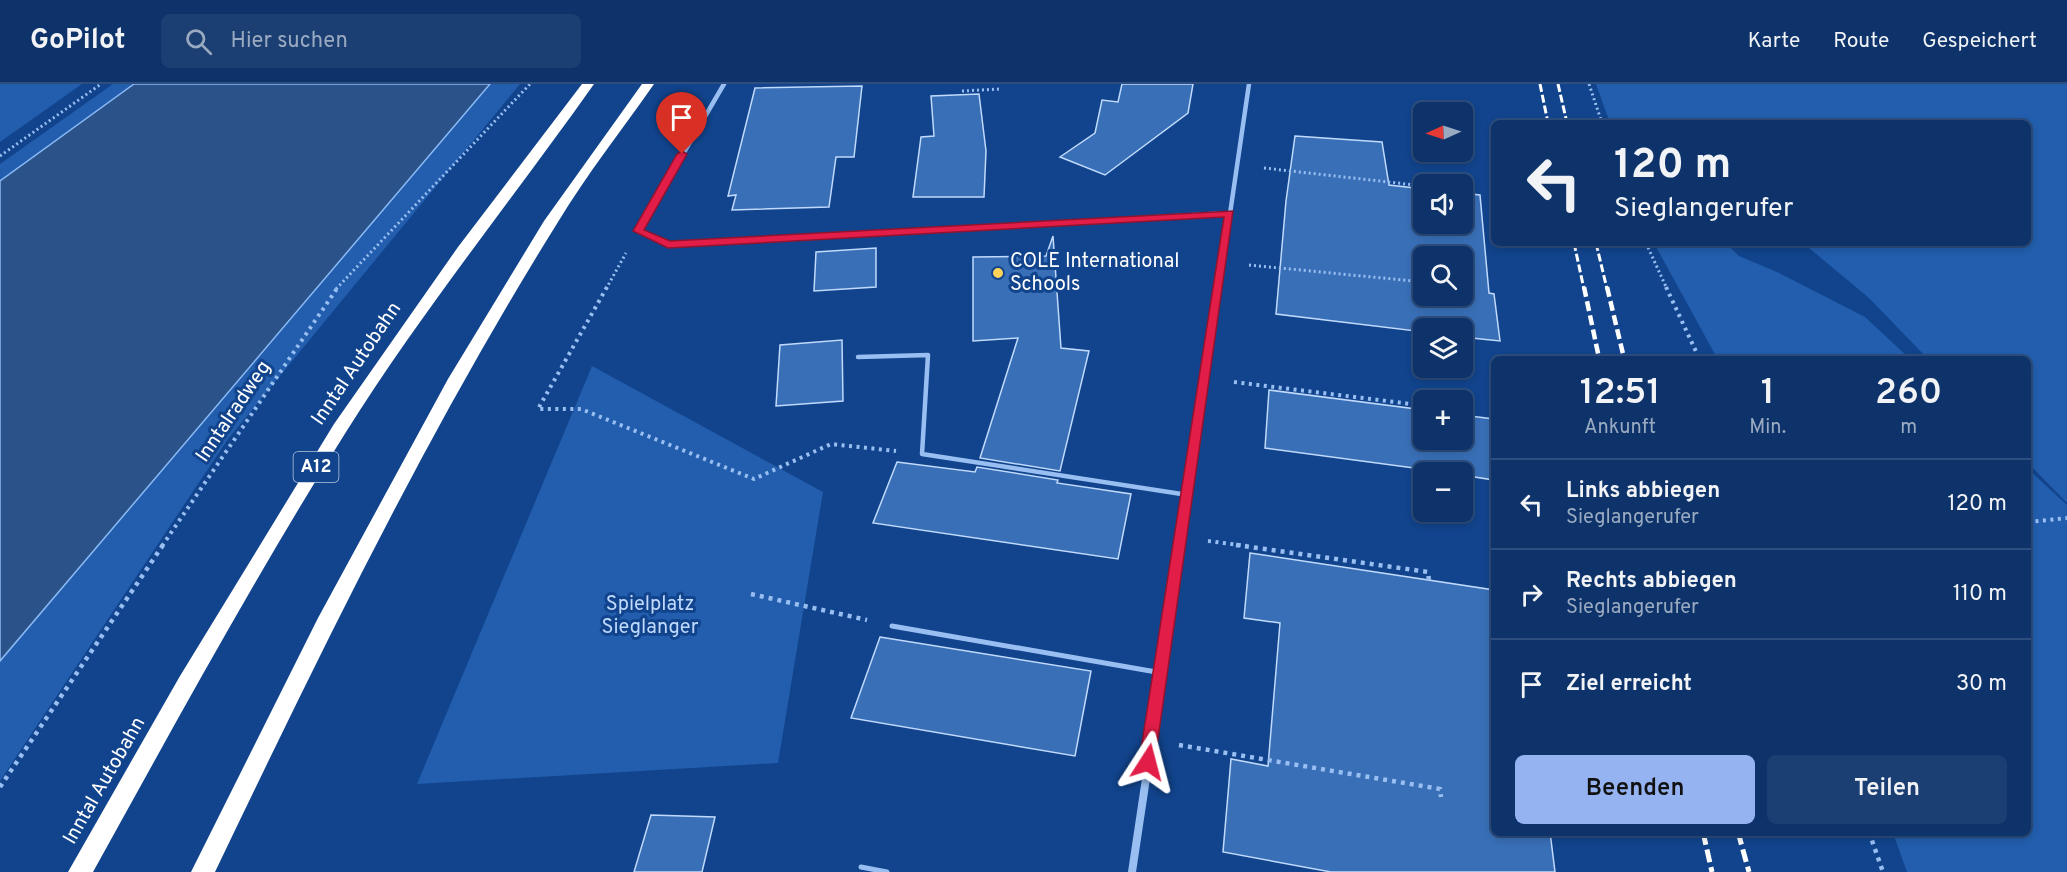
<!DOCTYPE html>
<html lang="de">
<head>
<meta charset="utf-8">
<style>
  body { margin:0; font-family:Overpass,sans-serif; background:#1b3f72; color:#f1f3f6; height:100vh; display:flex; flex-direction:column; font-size:22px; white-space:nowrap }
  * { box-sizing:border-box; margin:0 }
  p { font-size:20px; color:#9aaac1 }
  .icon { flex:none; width:33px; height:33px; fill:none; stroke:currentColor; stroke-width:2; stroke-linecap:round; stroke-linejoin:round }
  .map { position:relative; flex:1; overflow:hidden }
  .details { position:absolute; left:1491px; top:272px; width:540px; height:480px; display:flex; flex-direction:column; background:#0d336a; border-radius:9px; box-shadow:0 3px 9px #0003,0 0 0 2px #2d4e7e }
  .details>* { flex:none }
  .top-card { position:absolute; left:1491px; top:36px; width:540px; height:126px; border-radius:9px; box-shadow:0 3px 9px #0003,0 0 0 2px #2d4e7e; background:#0d336a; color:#f1f3f6; overflow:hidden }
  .needle { width:39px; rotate:267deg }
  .buttons { position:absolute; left:1413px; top:18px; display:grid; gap:12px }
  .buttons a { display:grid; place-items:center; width:60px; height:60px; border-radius:9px; background:#0d336a; box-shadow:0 3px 9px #0003,0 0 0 2px #2d4e7e; font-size:30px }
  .pin { position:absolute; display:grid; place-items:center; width:51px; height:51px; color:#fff; margin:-62px -26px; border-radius:50% 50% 50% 0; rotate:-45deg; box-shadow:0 0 6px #0007 }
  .pin .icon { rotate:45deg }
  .me { position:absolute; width:66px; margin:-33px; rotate:9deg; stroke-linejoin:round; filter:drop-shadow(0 0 4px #0008) }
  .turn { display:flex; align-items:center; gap:21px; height:126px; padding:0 24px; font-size:27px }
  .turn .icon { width:78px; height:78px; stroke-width:2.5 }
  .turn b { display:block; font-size:42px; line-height:51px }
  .eta { display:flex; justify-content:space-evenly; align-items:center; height:102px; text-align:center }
  .eta b { font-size:36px; font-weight:600; line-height:42px }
  .button { display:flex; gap:12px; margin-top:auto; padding:12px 24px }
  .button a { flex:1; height:69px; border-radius:9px; background:#95b2f1; color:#111; font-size:24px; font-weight:600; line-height:69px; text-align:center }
  .button a+a { background:#1b3f72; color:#f1f3f6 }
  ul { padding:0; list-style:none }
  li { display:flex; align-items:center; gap:18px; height:90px; padding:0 24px; border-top:2px solid #2d4e7e }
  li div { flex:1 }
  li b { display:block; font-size:22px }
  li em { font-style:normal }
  header { display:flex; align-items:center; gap:36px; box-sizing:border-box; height:84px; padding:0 30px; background:#0d336a; border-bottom:2px solid #2d4e7e }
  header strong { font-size:28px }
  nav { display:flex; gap:33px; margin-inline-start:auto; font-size:21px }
  .search { width:420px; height:54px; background:#1b3f72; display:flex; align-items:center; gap:15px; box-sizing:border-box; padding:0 21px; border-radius:9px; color:#9aaac1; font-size:22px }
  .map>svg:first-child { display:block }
  .green { fill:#225ead }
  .water { fill:#2c5389; stroke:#8abaf6; stroke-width:1.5 }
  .building { fill:#396fb7; stroke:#c0dafd; stroke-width:1.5; fill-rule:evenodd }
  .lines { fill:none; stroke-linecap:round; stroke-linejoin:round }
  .path-far2 { stroke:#99bff2; stroke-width:3; stroke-dasharray:2 3; stroke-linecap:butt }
  .path-far1 { stroke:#99bff2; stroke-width:4; stroke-dasharray:3 4.5; stroke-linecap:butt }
  .path { stroke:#99bff2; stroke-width:4.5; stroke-dasharray:4 5; stroke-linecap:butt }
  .service-far1 { stroke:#99bff2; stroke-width:4.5 }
  .service { stroke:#99bff2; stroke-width:5 }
  .minor-far2 { stroke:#99bff2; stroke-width:4.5 }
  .minor-far1 { stroke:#99bff2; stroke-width:6 }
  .minor { stroke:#99bff2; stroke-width:8 }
  .motorway { fill:#fff; fill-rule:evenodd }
  .rail-far2 { stroke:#fff; stroke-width:3; stroke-dasharray:8 3; stroke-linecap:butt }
  .rail-far1 { stroke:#fff; stroke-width:4.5; stroke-dasharray:10 4.5; stroke-linecap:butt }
  .rail { stroke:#fff; stroke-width:5; stroke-dasharray:13 5; stroke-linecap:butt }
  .route { fill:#e11d48; stroke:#92132f; stroke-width:1.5 }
  .poi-dot { fill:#ffd35a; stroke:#11448d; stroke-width:2 }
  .labels { text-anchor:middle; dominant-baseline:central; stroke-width:6; stroke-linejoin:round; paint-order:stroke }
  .shield { fill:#11448d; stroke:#b8c7dd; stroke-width:1.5 }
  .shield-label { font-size:18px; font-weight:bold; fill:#fff }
  .poi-label { font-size:20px; fill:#fff; stroke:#11448d; text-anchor:start }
  .street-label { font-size:20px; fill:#fff; stroke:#11448d }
  .park-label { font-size:20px; fill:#c0dafd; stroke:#11448d }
</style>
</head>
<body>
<header>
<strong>GoPilot</strong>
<div class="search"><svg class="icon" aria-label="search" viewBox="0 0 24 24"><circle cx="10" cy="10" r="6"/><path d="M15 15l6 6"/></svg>Hier suchen</div>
<nav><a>Karte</a><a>Route</a><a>Gespeichert</a></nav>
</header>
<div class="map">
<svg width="2067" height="788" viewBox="0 0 2067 788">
  <rect width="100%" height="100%" fill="#11448d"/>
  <path class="green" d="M0 0H82L0 58Z
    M113 0H134L0 97V80Z
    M490 0H520L228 355 0 697V577Z
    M1596 0H2067V419L2028 379V274H1927L1869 214 1803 159H2028V39H1610Z
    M1654 159H1726L1739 172 1777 188 1865 233 1909 274H1717Z
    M592 282 823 408 778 679 417 700Z
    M2028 385 2067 421V788H1907L1893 749 2028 748Z"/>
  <path class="water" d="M134 0H490L0 577V97Z"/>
  <path class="building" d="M1122 0H1193L1188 29 1105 91 1060 73 1095 49 1102 16 1118 18Z
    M862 2 854 73H836L829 123 732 126 736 111 728 112 755 4Z
    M979 10 986 67 984 113H913L921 53 934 52 931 12Z
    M1295 52 1382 58 1389 101 1424 105V140H1462V109L1480 111 1489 209 1494 210 1500 257 1462 253V244H1424V248L1276 230 1286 117ZM1424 172H1462V212H1424Z
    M1053 152 1061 264 1089 267 1060 387 980 374 1018 254 973 257V173L1046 172Z
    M876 164V203L814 207 816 168Z
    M842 256 843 317 776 322 780 261Z
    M1269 306 1424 326V356H1462V331L1494 335V396L1462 391V388H1444L1265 364Z
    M897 378 975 388 977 383 1058 396 1057 399 1131 410 1118 475 873 439Z
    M1250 469 1494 506V748H1550L1555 788H1331L1223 768 1231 675 1268 682 1280 539 1244 534Z
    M880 553 1091 587 1075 672 851 634Z
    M651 731 715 733 702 788H634Z"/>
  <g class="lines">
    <path class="path-far2" d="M1589 0 1602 39
      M962 7 1000 5
      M0 72 101 0
      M1264 84 1415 101 1416 104
      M1646 159 1667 205
      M1249 181 1413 197V200
      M336 205 530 0
      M606 205 626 169"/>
    <path class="path-far1" d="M607 203 538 325H581L754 395 831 360 896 367
      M1666 203 1699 274
      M1234 298 1419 321 1420 325
      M2028 438 2067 434
      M1208 457 1247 462
      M162 462 338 203"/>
    <path class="path" d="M1236 461 1428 488 1429 497
      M751 510 867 536
      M1179 661 1440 705 1441 713
      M0 703 163 461
      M1869 748 1883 788"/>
    <path class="service-far1" d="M858 273 928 271 922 370 1188 411"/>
    <path class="service" d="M892 542 1162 589
      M861 783 887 788"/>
    <path class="minor-far2" d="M724 0 638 147 668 161 1229 129
      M1219 205 1249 0"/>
    <path class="minor-far1" d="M1180 462 1219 203"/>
    <path class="minor" d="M1132 788 1181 461"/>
    <path class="motorway" d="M582 0H594C512 116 422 227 346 348 256 491 175 640 93 788H68L180 592 334 340 458 163Z
      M642 0H654C622 46 587 90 558 138 428 346 321 567 215 788H191L318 534 448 295 544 137Z"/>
    <path class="rail-far2" d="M1540 0 1548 39
      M1558 0 1567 39
      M1574 159 1584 205
      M1596 159 1607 205"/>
    <path class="rail-far1" d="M1584 203 1599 274
      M1607 203 1624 274"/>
    <path class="rail" d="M1703 748 1712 788
      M1738 748 1749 788"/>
  </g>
  <path class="route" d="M682 67 687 70 644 146 670 157 1233 127 1154 683 1148 685 1142 683 1139 678 1224 133 668 164 633 147 677 70Z"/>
  <circle class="poi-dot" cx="998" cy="189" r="6"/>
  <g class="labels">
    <rect class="shield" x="293.5" y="368" width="45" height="30" rx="4.5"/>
    <g class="shield-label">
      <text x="316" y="383">A12</text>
    </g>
    <g class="poi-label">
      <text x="1010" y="178">COLE International<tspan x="1010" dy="23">Schools</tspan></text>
    </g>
    <g class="street-label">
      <text transform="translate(357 280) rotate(-56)">Inntal Autobahn</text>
      <text transform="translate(234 328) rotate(-56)">Inntalradweg</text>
      <text transform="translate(105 697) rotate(-60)">Inntal Autobahn</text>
    </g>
    <g class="park-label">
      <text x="650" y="521">Spielplatz<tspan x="650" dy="23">Sieglanger</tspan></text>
    </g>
  </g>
</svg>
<div class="buttons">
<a><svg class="needle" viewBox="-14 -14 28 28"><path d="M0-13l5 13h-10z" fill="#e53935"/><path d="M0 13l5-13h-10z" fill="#9aaac1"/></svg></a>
<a><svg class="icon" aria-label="sound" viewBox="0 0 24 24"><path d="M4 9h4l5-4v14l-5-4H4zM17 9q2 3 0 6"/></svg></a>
<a><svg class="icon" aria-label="search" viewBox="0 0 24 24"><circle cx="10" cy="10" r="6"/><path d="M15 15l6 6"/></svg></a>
<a><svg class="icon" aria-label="layers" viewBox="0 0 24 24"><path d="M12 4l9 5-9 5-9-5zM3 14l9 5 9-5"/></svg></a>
<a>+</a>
<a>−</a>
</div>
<div class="pin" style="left:682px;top:70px;background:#d93025"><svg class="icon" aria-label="arrive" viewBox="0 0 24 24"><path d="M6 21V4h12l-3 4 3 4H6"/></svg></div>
<svg class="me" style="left:1148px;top:678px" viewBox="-20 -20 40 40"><path d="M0-17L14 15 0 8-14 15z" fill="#e11d48" stroke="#fff" stroke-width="4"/></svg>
<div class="top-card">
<div class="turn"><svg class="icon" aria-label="left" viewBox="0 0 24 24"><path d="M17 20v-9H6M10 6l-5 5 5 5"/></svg><div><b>120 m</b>Sieglangerufer</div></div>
</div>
<section class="details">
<div class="eta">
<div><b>12:51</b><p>Ankunft</p></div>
<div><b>1</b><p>Min.</p></div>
<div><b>260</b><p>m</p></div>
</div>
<ul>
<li><svg class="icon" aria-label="left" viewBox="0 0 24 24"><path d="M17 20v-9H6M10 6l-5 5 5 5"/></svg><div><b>Links abbiegen</b><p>Sieglangerufer</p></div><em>120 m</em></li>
<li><svg class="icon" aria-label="right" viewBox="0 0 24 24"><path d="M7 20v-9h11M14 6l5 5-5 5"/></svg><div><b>Rechts abbiegen</b><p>Sieglangerufer</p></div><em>110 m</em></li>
<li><svg class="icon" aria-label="arrive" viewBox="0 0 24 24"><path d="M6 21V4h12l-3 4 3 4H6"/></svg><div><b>Ziel erreicht</b></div><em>30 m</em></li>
</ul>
<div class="button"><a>Beenden</a><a>Teilen</a></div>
</section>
</div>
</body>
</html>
